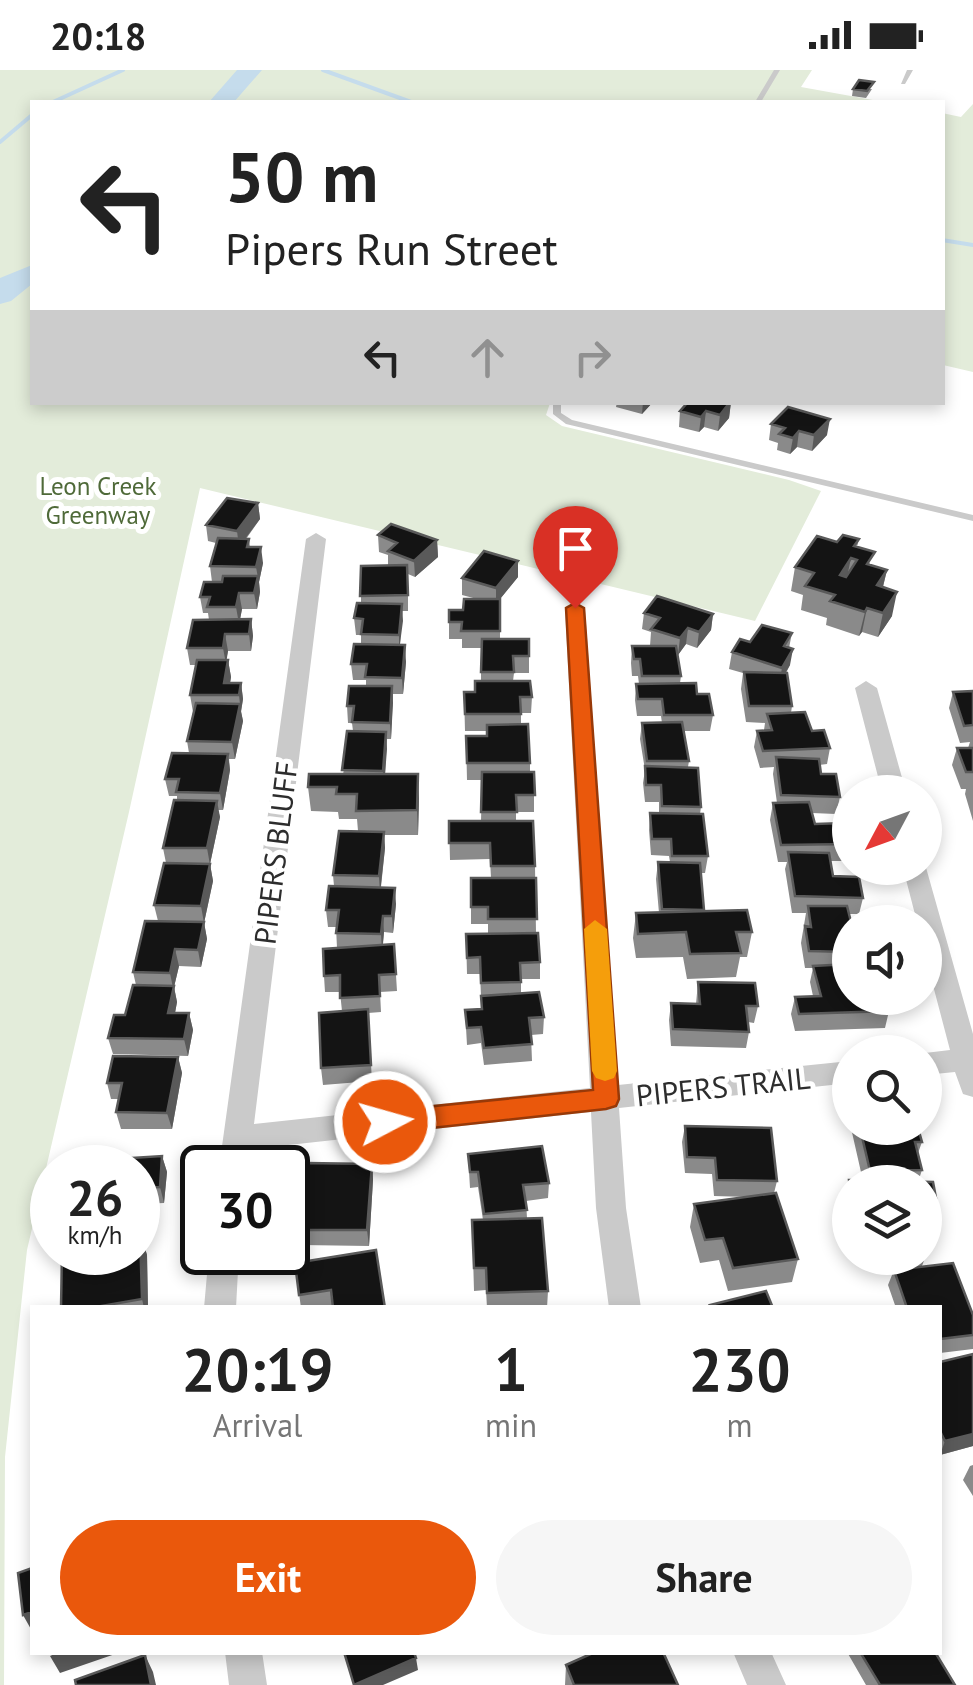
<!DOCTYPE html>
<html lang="en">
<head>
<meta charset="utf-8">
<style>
  body { margin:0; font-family:"PT Sans",sans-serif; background:#f6f6f6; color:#222; height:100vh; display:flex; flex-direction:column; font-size:38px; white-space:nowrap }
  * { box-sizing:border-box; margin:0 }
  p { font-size:32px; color:#767676 }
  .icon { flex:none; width:55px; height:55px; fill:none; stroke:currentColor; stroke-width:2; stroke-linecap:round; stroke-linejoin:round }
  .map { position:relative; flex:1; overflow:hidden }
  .drawer { position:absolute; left:30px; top:1235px; width:912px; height:350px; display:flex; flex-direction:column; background:#fff; border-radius:0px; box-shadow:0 5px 15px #0003 }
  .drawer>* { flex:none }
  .top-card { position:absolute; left:30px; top:30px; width:915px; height:305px; border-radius:0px; box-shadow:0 5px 15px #0003; background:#fff; color:#222; overflow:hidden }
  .needle { width:65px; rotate:229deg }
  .fabs { position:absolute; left:832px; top:705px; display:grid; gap:20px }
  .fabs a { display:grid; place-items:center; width:110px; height:110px; border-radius:50%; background:#fff; box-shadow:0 5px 15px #0003; font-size:50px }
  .speed { position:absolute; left:30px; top:1075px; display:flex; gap:20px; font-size:50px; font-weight:700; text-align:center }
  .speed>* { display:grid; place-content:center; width:130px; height:130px; border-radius:50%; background:#fff; box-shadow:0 5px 15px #0003; line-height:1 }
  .speed small { font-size:25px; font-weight:400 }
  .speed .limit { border:5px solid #111; border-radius:15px; background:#fff; color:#111 }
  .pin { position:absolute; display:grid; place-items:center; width:85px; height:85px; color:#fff; margin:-102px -42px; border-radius:50% 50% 50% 0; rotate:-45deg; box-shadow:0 0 10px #0007 }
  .pin .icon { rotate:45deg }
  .me { position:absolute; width:110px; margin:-55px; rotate:84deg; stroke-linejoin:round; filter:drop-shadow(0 0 8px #0008) }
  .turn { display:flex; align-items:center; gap:35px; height:210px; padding:0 30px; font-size:45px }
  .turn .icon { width:130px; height:130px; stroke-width:2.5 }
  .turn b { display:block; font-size:70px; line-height:85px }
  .lanes { display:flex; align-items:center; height:95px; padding:0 30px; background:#0003; justify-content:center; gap:50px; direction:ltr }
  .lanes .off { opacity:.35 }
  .eta { display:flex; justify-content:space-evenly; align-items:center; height:170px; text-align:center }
  .eta b { font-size:60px; font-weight:700; line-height:70px }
  .action { display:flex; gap:20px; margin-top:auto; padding:20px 30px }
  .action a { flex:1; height:115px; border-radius:60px; background:#ea580c; color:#fff; font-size:40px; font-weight:700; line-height:115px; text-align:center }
  .action a+a { background:#f6f6f6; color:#222 }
  .status { display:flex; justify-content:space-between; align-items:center; height:70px; padding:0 50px; background:#fff; direction:ltr }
  .status svg { height:28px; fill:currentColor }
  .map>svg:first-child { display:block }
  .green { fill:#e3ecda }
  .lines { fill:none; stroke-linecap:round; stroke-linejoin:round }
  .stream { stroke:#c5dcec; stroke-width:4 }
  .river { fill:#c5dcec; fill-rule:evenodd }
  .service { fill:#cacaca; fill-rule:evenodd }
  .minor { fill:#cacaca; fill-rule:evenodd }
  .wall { fill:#8a8a8a }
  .shaded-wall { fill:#5a5a5a }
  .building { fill:#141414; stroke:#5a5a5a; stroke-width:2.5; fill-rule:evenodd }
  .route { fill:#ea580c; stroke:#983908; stroke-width:2.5 }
  .slow { fill:#f59e0b }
  .labels { text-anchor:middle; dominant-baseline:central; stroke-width:10; stroke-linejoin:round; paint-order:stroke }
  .far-park-label { font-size:25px; fill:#4f6a39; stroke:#fff }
  .street-label { font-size:30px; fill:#2d2d2d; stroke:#fff }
</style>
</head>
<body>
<div class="status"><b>20:18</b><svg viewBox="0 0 49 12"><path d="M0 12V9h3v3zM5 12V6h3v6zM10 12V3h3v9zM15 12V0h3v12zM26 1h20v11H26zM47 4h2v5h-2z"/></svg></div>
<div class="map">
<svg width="973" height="1615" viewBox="0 0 973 1615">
  <rect width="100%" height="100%" fill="#fff"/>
  <path class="green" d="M0 0H812L801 17 884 32H32V332L550 333 546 345 562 356 789 410 821 421 755 551 200 418 129 742 27 1180 5 1387 4 1615H0Z
    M973 34V302L943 295 942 43 961 47Z"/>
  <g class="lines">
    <path class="stream" d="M323 0 411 32
      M53 32 123 0
      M0 72 32 45
      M942 170 973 175"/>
    <path class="river" d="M237 0H262L234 32H209Z
      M32 195V214L11 231 0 234V208Z"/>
    <path class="service" d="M774 0H780L761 32H755Z
      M907 0H913L905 14H901Z
      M553 332H561V343L572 350 973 445V451L566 354 553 344Z"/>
    <path class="minor" d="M316 463 326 469 254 1054 590 1018 565 539 575 533 585 539 618 1015 850 991V1013L619 1038 626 1138 641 1238H609L596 1138 591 1042 251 1079 249 1098H219L306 469Z
      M866 611 877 618 906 722H882L855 618Z
      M925 794 973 964V1027L963 1024 955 1002 925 1005V983L950 980 925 885V852H917L903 798H925Z
      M209 1182H239L236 1238H204Z
      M225 1582H262L267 1615H229Z
      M733 1582H771L786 1615H747Z"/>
  </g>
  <path class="wall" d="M853 19H872L866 28 852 26Z
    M617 332H653L642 344 616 337Z
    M731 332 729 348 718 361 704 357 699 362 679 357 680 341Z
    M771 354 827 365 812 381 797 377 790 384 777 380 778 373 769 370Z
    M258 433 260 449 246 469H249L250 477 263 493 259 512 260 522 257 539H242L240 550 251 549 253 566 251 581H228L226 590H228L231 607 230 613H241L243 629 241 642 243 651 235 689H229L230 700 223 740H218L220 747 210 794 213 811 204 853 207 869 201 897 179 896 174 917 177 932 175 943H189L193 960 188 986 113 984 108 968 125 945 136 915 133 902 158 851 154 835 166 793 163 778 177 730V726H169L165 709 189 683 187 671 193 642 190 625 196 595H190L187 578 209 550 208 543H203L200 527 212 512 210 496 216 473 208 471 206 455Z
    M378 465 437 470 438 487 415 507 408 504V541H402L400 575 406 592 403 624H393L391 669H387L385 704 419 728 418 765H384L385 778 381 817 396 834 393 863 384 862 383 875 394 874 397 921 380 922 381 942 368 943 372 1011 323 1015 321 998 342 941 340 922H325L324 906 337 878 336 857H328L326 840 334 816 333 805 358 761 357 749H339L338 742 311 741 308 717 343 704 353 661 352 653H348L347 636 366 616V610H353L351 594 361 575V565H356L354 548 361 533V496H388V485L379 482Z
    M859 469 857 477 872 496 887 500 883 517 892 546 878 567 862 562 859 566 826 555 827 548 801 540 803 525 791 521 795 497 837 472Z
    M518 507 500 529V569H529V603H514L513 611 532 627 531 643H521V654L530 693V702H534V742H516V751L535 796 536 863 540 892V909H521V923L544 947 543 964 531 965 532 991 484 995 481 973 467 975 465 940 481 939V926L480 904H467L466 864H488V854H471V808H491L490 789 450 790 449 751H481L482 710H467L466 666H487V661H465L464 622H475L481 611V578H462V569H449V540H463L477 529 462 525V508Z
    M644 543 713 544 711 560 697 578 686 574 678 585 681 606 680 613 697 624 713 645 710 661H684L689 691 688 697 701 737 700 744 708 786 705 803H701L704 841 752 862 747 887H740L736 907 687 909 683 887 636 888 633 868 636 843H659L656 809 658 792H670L669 786 651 785 649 760 650 743 659 744V732H645L643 713 645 700 640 669 642 653H662L661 646H637L635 630 636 614H639L638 606H632L631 593 632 576H650L651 562 642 559Z
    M792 563 789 578 790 595 786 603 792 636 791 643 830 678 827 694 819 695 821 704 840 727 836 744 812 743 815 754 850 767V781L848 791H831L833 806 863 828 859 844H849L850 928 889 941 885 958 795 961 791 944 795 927 813 926 810 912 813 898H805L801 873 806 843H792L785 799 787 792H778L770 750 773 733H777L773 704 774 697 760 698 754 677 757 661 764 660 765 653 746 652 741 619 743 603 729 599 732 582 750 572Z
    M973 621V751L965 724 966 719H961L952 695 957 678H968L970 672 960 673 949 638 953 622Z
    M698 912 758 936 754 953 748 952 749 962 746 978 671 976 669 950 671 933 696 934Z
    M178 987 182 1003 172 1059H121L116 1042 119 1029H111L107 1013Z
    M685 1056 777 1111 774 1123 798 1189 792 1212 728 1221 719 1190 700 1193 690 1157 694 1134 748 1127 714 1126 712 1104 685 1103 682 1072Z
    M851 1058H918L922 1072 918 1083 922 1100 918 1112H933L939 1144 933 1160 925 1159V1112H850V1158H849L844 1126 849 1110 863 1111Z
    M468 1084 549 1113 548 1128 526 1131 527 1148 548 1221 547 1238H487L486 1220 474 1221 472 1150H483L478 1117 470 1118Z
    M162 1086 167 1102 164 1133 141 1134 138 1162H140L147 1185 148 1238H61L138 1182V1098Z
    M372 1094 373 1110 369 1176 302 1175 299 1160Z
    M925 1179 926 1185 922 1196 973 1245V1279L940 1283V1238H896L888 1215 894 1200 875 1199 874 1188H925Z
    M295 1193 385 1238 333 1235 301 1238Z
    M973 1284V1376L940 1385V1292Z
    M973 1395V1426L963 1410 970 1396Z
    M847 1582H935L955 1615H866Z
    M566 1595 678 1615H565Z"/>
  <path class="shaded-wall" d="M643 332H653L642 344Z
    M731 332 729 348 718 361 720 345Z
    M706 341 704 357 699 362 701 347Z
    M830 349 827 365 812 381 814 365Z
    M799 361 797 377 790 384 793 368Z
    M258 433 260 449 239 477 237 461Z
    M437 470 438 487 415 507 414 491Z
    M261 477 263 493 259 512 260 522 257 539 254 523 258 508 256 497Z
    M851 488 846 512 840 505Z
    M518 491V507L496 534V518Z
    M887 500 881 524 877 515Z
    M897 522 892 546 878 567 883 543Z
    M239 523 242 539 239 554 236 537Z
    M402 534 403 551 399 581V565Z
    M867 538 862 562 859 566 865 542Z
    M713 544 711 560 697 578 699 562Z
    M251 549 253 566 251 581 249 564Z
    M688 558 686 574 678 585 680 568Z
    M225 564 228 581 226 594 223 578Z
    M405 575 406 592 403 624 402 608Z
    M793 579 790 595 779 614 782 598Z
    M228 590 231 607 228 625 224 613Z
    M241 613 243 629 241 641 243 651 235 689 232 672 240 634 239 625Z
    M392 616 393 633 391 669 390 653Z
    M386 662 387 679 384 718 383 701Z
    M228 684 230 700 223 740 220 723Z
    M418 704 419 728 418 765 417 740Z
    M217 731 220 747 210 794 213 811 204 853 201 836 210 795 207 778Z
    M384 762 385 778 380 823 379 806Z
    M395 818 396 834 393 863 392 846Z
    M383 846 384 862 382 881 381 864Z
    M204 852 207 869 201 897 198 880Z
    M175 879 179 896 174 917 177 932 172 959 168 943 173 918 170 903Z
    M189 943 193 960 188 986 184 969Z
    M178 987 182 1003 172 1059 167 1043Z
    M162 1086 167 1102 164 1133 160 1117Z
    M372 1094 373 1110 369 1176 367 1160Z
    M138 1124 141 1134 138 1164Z
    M140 1162 147 1185 148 1238H144L142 1229Z
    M973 1364V1376L940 1385 945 1371Z
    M32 1542V1561L23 1545Z
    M59 1582H121L60 1603 50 1586Z
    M145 1585 153 1602 156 1615H151Z
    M416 1588 418 1600 383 1615H354Z"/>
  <path class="building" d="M859 10 874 12 867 21 853 19Z
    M688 332H730L720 345 706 341 701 347 680 341Z
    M788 337 830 349 814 365 799 361 793 368 779 364 785 358 771 354Z
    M227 428 258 433 237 461 206 455Z
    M391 454 437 470 414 491 388 481 397 473 378 465Z
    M843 465 859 469 854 476 875 482 867 494 887 500 877 515 897 522 883 543 867 538 865 542 830 531 835 525 805 516 814 503 795 497 817 466 837 472ZM851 488 857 490 846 507 840 505Z
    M218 468 249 469 247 477H261L256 497 210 496Z
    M484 481 518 491 496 518 462 508Z
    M407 495 408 525 360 526 361 496Z
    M223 506H258L254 523H239L236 537H207L210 527H200L204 512H222Z
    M657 526 713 544 699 562 688 558 680 568 651 559 660 548 644 543Z
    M464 529H500V561H461L462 552H449V540H463Z
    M357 533 402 534 399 565 361 564 363 549 354 548Z
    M251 549 249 564H225L223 578H187L193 550Z
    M762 555 792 563 784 576 793 579 782 598 732 582 740 569 750 572Z
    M482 569H529V586H513L514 602H481Z
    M354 574 405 575 402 608 365 607 367 594H351Z
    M632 576H676L681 606H642L640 589H634Z
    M197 590H228L224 613H241L239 625H190Z
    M744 602 787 603 792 636H749Z
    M475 611H530L532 627H520L521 644H465L464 622H475Z
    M696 613 697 624H709L713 645H664L662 629H638L636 614Z
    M349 616H392L390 653 352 652 354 636H347Z
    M973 621V655L964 656 953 622Z
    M196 633 240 634 232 672 187 671Z
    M805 642 812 661 824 660 830 678 763 681 757 661 772 660 767 644Z
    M682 652 689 691H647L642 653Z
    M528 654 530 693H467L466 666H487V655Z
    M347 661 386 662 383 701 342 700Z
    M957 678H973V702H966Z
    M172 683 228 684 220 723 176 722 179 709H165Z
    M776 687 819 689 821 704H836L840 727 781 725Z
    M645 696 698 698 701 737 662 736 661 715H646Z
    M482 702H534L535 725H516L517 742H481Z
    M309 704H418L417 740 356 741 357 724H336L337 717H308Z
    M174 730 217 731 207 778H163Z
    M809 732 815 754 846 753 850 774 781 775 773 733Z
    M650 743 703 744 708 786H672L671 769H652Z
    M449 751H533L535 796H491L490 773H449Z
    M339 761 384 762 379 806 333 805Z
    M788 782 829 783 833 806 859 807 863 828 795 826Z
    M658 792 700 793 704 840 662 839Z
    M164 793 210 794 201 836 154 835Z
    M471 808H536L537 849H488V837H471Z
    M329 816 395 818 392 846H383L381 864 336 863 339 840H326Z
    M808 836H847L851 852H858H850V882L809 881 805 856 811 857Z
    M747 840 752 862H736L741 883 690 884 686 862 638 864 636 843Z
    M145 851 204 852 198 880 175 879 170 903 133 902Z
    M538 863 540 892 520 893 521 912 481 913 480 887 467 888 466 864Z
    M394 874 396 904 379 905 380 926 340 928V905L324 906 323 879Z
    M850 894V928H885L889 941 799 944 795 927 821 926 813 896Z
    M698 912 755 913 758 936H746L749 962 673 959 671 933 700 934Z
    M133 915 174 916 168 943H189L184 969 108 968 114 945H125Z
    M539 922 544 947 529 948 532 974 484 978 481 957 467 958 465 940 482 939 481 926Z
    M368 939 371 995 321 998 319 943Z
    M113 986 178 987 167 1043 116 1042 122 1013H107Z
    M685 1056 771 1058 777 1111 717 1110 715 1088 687 1087Z
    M860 1058H918L922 1072H915L922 1100 870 1101Z
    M542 1076 549 1113 523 1115 527 1140 484 1144 478 1102H470L468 1084Z
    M162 1086 160 1117 138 1118V1098H84L85 1091Z
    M306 1093 372 1094 367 1160H299Z
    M849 1110 933 1112 939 1144 925 1143V1112H850V1119Z
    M776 1123 798 1189 733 1198 723 1168 705 1170 694 1134Z
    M542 1148 548 1221 487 1223 486 1198H474L472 1150Z
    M138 1162H140L142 1229 90 1238H61L62 1182H138Z
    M376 1180 385 1238H333L331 1220 299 1225 295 1193Z
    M953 1193 973 1245V1265L940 1269V1238H907L894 1200Z
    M766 1221 773 1238H712L710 1235Z
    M973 1284V1364L945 1371 940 1361V1292Z
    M32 1498V1542L23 1545 18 1503Z
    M344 1582H414L416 1588 354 1615Z
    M595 1582H663L678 1615H574L566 1595Z
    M860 1582H935L955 1615H880Z
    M145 1585 151 1615H76L75 1610Z"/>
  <path class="route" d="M575 533 584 538 619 1029 616 1036 606 1039 385 1063 376 1060 372 1052 376 1044 385 1041 593 1020 566 538Z"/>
  <path class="slow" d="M595 850 607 859 617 1001 614 1008 605 1011 596 1008 592 1001 584 859Z"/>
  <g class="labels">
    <g class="far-park-label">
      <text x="98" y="416">Leon Creek<tspan x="98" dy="29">Greenway</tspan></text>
    </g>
    <g class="street-label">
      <text transform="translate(275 783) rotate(-83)">PIPERS BLUFF</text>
      <text transform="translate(723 1016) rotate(-6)">PIPERS TRAIL</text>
    </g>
  </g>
</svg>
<div class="fabs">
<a><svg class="needle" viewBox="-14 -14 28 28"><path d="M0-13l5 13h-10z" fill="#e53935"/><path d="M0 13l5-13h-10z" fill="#767676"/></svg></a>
<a><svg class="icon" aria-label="sound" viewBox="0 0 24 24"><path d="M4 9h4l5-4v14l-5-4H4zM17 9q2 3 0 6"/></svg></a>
<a><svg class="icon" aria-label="search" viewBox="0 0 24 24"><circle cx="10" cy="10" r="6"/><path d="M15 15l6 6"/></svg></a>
<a><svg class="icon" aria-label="layers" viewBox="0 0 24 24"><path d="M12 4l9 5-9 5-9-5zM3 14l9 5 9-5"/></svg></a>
</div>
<div class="speed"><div>26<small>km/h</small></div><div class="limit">30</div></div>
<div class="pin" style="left:575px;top:538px;background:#d93025"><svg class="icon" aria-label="arrive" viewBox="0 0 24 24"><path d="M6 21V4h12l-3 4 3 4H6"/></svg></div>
<svg class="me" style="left:385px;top:1052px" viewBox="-20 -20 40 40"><circle r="17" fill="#ea580c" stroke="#fff" stroke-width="3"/><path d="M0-11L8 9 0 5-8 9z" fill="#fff"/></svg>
<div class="top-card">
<div class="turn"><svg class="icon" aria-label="left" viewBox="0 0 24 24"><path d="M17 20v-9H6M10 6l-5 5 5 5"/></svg><div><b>50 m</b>Pipers Run Street</div></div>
<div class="lanes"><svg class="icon" aria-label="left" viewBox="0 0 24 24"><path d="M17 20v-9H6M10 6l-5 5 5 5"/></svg><svg class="icon off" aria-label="ahead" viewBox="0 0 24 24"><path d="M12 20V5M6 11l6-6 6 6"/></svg><svg class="icon off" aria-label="right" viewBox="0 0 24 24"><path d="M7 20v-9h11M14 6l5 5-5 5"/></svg></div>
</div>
<section class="drawer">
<div class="eta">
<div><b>20:19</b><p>Arrival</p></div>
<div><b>1</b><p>min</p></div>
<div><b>230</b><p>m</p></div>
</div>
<div class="action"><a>Exit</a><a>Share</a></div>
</section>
</div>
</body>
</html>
